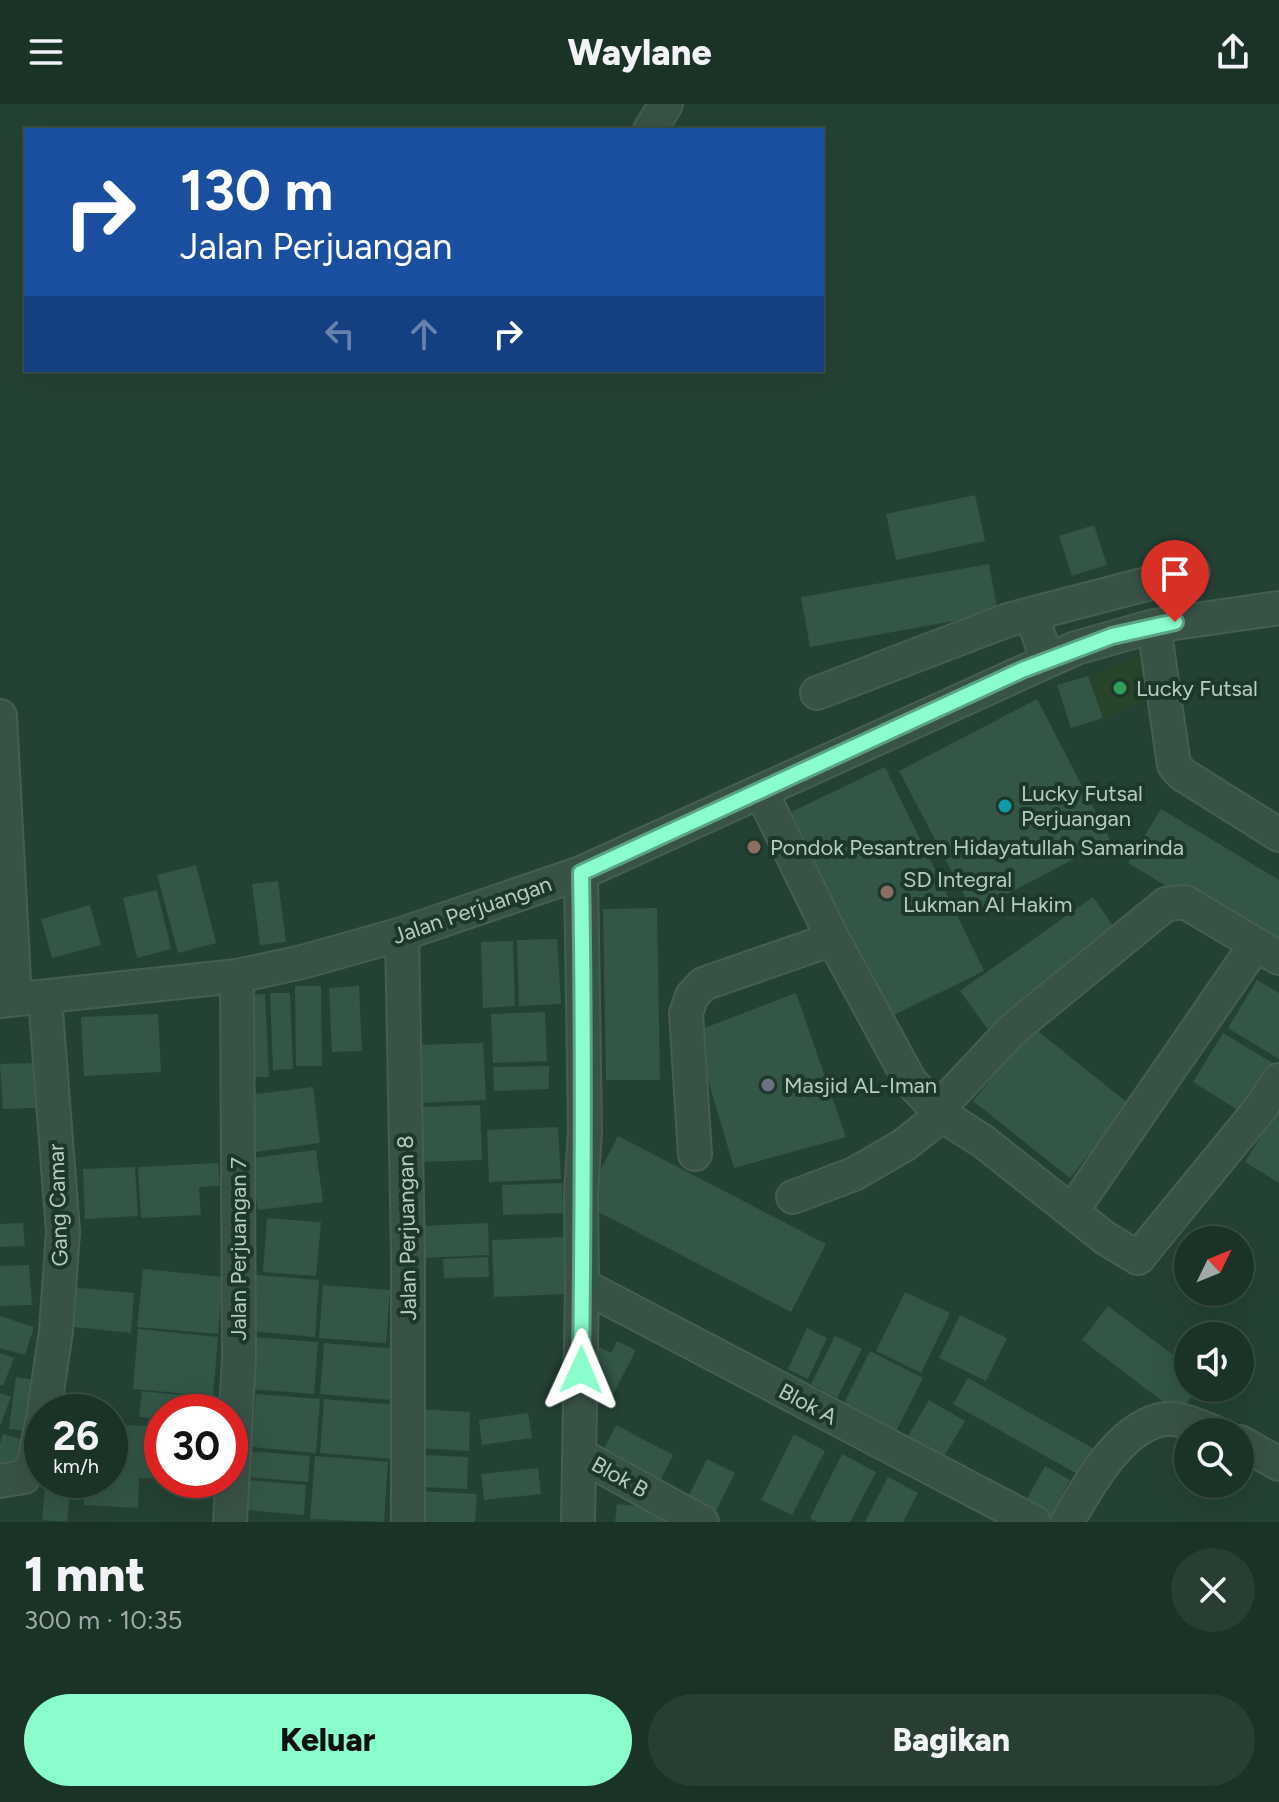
<!DOCTYPE html>
<html lang="id">
<head>
<meta charset="utf-8">
<style>
  body { margin:0; font-family:Figtree,sans-serif; background:#283e33; color:#f1f3f6; height:100vh; display:flex; flex-direction:column; font-size:30px; white-space:nowrap }
  * { box-sizing:border-box; margin:0 }
  p { font-size:26px; color:#a0aaa7 }
  .icon { flex:none; width:44px; height:44px; fill:none; stroke:currentColor; stroke-width:2; stroke-linecap:round; stroke-linejoin:round }
  .map { position:relative; height:1418px; overflow:hidden }
  .details { display:flex; flex-direction:column; background:#1b3227; flex:1 }
  .details>* { flex:none }
  .hud { position:absolute; left:24px; top:24px; width:800px; height:244px; border-radius:0px; box-shadow:0 8px 32px #0002,0 0 0 2px #394d44; background:#1a4fa0; color:#fff; overflow:hidden }
  .needle { width:52px; rotate:47deg }
  .fabs { position:absolute; left:1174px; top:1122px; display:grid; gap:16px }
  .fabs a { display:grid; place-items:center; width:80px; height:80px; border-radius:50%; background:#1b3227; box-shadow:0 8px 32px #0002,0 0 0 2px #394d44; font-size:40px }
  .speed { position:absolute; left:24px; top:1290px; display:flex; gap:16px; font-size:40px; font-weight:700; text-align:center }
  .speed>* { display:grid; place-content:center; width:104px; height:104px; border-radius:50%; background:#1b3227; box-shadow:0 8px 32px #0002,0 0 0 2px #394d44; line-height:1 }
  .speed small { font-size:20px; font-weight:400 }
  .speed .limit { border:12px solid #d22; background:#fff; color:#111 }
  .pin { position:absolute; display:grid; place-items:center; width:68px; height:68px; color:#fff; margin:-82px -34px; border-radius:50% 50% 50% 0; rotate:-45deg; box-shadow:0 0 8px #0007 }
  .pin .icon { rotate:45deg }
  .me { position:absolute; width:88px; margin:-44px; rotate:1deg; stroke-linejoin:round; filter:drop-shadow(0 0 6px #0008) }
  .turn { display:flex; align-items:center; gap:28px; height:168px; padding:0 24px; font-size:36px }
  .turn .icon { width:104px; height:104px; stroke-width:2.5 }
  .turn b { display:block; font-size:56px; line-height:68px }
  .lanes { display:flex; align-items:center; height:76px; padding:0 24px; background:#0003; justify-content:center; gap:40px; direction:ltr }
  .lanes .off { opacity:.35 }
  .round { display:grid; place-items:center; flex:none; width:84px; height:84px; border-radius:42px; background:#283e33 }
  .headline { display:flex; align-items:center; justify-content:space-between; height:136px; padding:0 24px }
  h1 { font-size:48px; font-weight:800; line-height:60px }
  .primary-button { display:flex; gap:16px; margin-top:auto; padding:16px 24px }
  .primary-button a { flex:1; height:92px; border-radius:48px; background:#8afdcc; color:#111; font-size:32px; font-weight:800; line-height:92px; text-align:center }
  .primary-button a+a { background:#283e33; color:#f1f3f6 }
  header { display:flex; justify-content:space-between; align-items:center; height:104px; padding:0 24px; background:#1b3227; font-size:36px; font-weight:800 }
  .map>svg:first-child { display:block }
  .green { fill:#274329 }
  .building { fill:#335646 }
  .lines { fill:none; stroke-linecap:round; stroke-linejoin:round }
  .minor-casing { stroke:#465e52; stroke-width:36 }
  .minor { stroke:#395246; stroke-width:32 }
  .route-casing { stroke:#5aa485; stroke-width:20 }
  .route { stroke:#8afdcc; stroke-width:14 }
  .leisure-dot { fill:#2e9e5b; stroke:#1e372b; stroke-width:3 }
  .culture-dot { fill:#0f9aa8; stroke:#1e372b; stroke-width:3 }
  .education-dot { fill:#8d6e63; stroke:#1e372b; stroke-width:3 }
  .worship-dot { fill:#6b7280; stroke:#1e372b; stroke-width:3 }
  .labels { text-anchor:middle; dominant-baseline:central; stroke-width:8; stroke-linejoin:round; paint-order:stroke }
  .poi-label { font-size:22px; fill:#b6ccc2; stroke:#1e372b; text-anchor:start }
  .street-label { font-size:22px; fill:#b6ccc2; stroke:#1e372b }
</style>
</head>
<body>
<header><svg class="icon" aria-label="menu" viewBox="0 0 24 24"><path d="M4 6h16M4 12h16M4 18h16"/></svg>Waylane<svg class="icon" aria-label="share" viewBox="0 0 24 24"><path d="M12 15V3M7 8l5-5 5 5M5 13v7h14v-7"/></svg></header>
<div class="map">
<svg width="1279" height="1418" viewBox="0 0 1279 1418">
  <rect width="100%" height="100%" fill="#244234"/>
  <path class="green" d="M1142 553 1150 595 1103 614 1088 572Z"/>
  <path class="building" d="M975 391 985 437 896 456 886 410Z
    M1094 421 1107 461 1072 472 1059 432Z
    M989 460 998 509 810 543 801 493Z
    M1088 572 1103 614 1071 624 1057 581Z
    M1037 595 1110 736 973 808 899 667Z
    M885 663 984 867 890 913 791 708Z
    M1161 705 1279 776V850L1128 759Z
    M196 761 216 839 178 849 157 771Z
    M278 777 286 838 260 841 252 780Z
    M157 786 171 845 137 854 123 794Z
    M1093 793 1121 833 989 927 960 887Z
    M90 801 101 841 52 854 41 815Z
    M657 804 660 976H606L603 805Z
    M557 835 561 900 519 902 517 836Z
    M513 837 515 902 483 904 481 838Z
    M1257 876 1279 889V955L1228 924Z
    M295 882H321L322 962H296Z
    M359 882 362 947 332 948 329 884Z
    M270 889H290L293 965 273 966Z
    M796 889 846 1033 734 1064 694 928Z
    M265 890 269 973H251L248 891Z
    M545 908 547 957 493 959 491 910Z
    M158 910 161 968 84 972 81 913Z
    M1033 923 1129 1000 1070 1074 973 997Z
    M1223 929 1274 960 1244 1010 1193 978Z
    M483 939 486 996 418 999 415 941Z
    M32 959 35 1004 3 1005 0 960Z
    M549 962V985L494 987 493 963Z
    M313 983 320 1039 256 1048 248 991Z
    M480 1001 482 1056 422 1058 420 1003Z
    M1279 1002V1079L1245 1058Z
    M558 1023 561 1075 489 1078 487 1026Z
    M618 1032 826 1140 791 1208 583 1100Z
    M316 1046 323 1098 258 1106 251 1054Z
    M218 1059 220 1082 199 1083 201 1111 141 1114 138 1063Z
    M135 1063 138 1112 85 1115 83 1065Z
    M562 1079 563 1109 503 1111 502 1081Z
    M267 1114 321 1118 316 1172 263 1168Z
    M23 1119 25 1142 0 1143V1120Z
    M488 1119 489 1151 420 1154 418 1122Z
    M564 1133 566 1190 494 1193 492 1136Z
    M488 1153 489 1173 444 1174 443 1155Z
    M29 1161 32 1201 0 1202V1162Z
    M143 1165 223 1173 218 1230 137 1223Z
    M256 1171 319 1176 315 1233 252 1227Z
    M323 1181 390 1186 386 1239 319 1234Z
    M69 1183 134 1189 131 1229 65 1222Z
    M905 1188 950 1209 921 1269 876 1247Z
    M1108 1202 1188 1262V1284H1198L1179 1310 1082 1236Z
    M960 1211 1007 1234 986 1277 939 1254Z
    M0 1212 34 1223 25 1251 0 1244Z
    M807 1224 827 1234 808 1275 788 1265Z
    M138 1225 218 1233 213 1292 133 1285Z
    M835 1232 862 1245 837 1294 811 1280Z
    M254 1233 318 1238 314 1290 250 1285Z
    M585 1236 611 1249 617 1237 636 1246 607 1302 589 1292Z
    M324 1239 396 1245 392 1296 320 1290Z
    M870 1247 923 1274 892 1335 839 1309Z
    M0 1249 14 1254 3 1282 0 1281Z
    M16 1273 40 1277 33 1328 9 1325Z
    M968 1274 1096 1346 1081 1372 953 1300Z
    M142 1287 217 1295 216 1308H162V1315L139 1313Z
    M0 1289 11 1293 0 1322Z
    M256 1290 320 1295 316 1349 251 1343Z
    M62 1292 86 1295 85 1308H60Z
    M324 1295 397 1301 393 1355 320 1349Z
    M929 1296 965 1317 939 1360 904 1339Z
    M418 1305 470 1308 469 1347 417 1344Z
    M528 1309 532 1334 482 1341 479 1316Z
    M116 1321 162 1322V1375L139 1374 138 1404 84 1401 85 1376H110V1350H116Z
    M616 1321 673 1351 657 1383 600 1353Z
    M3 1330 31 1338 21 1372 0 1366V1340Z
    M794 1330 825 1347 792 1411 761 1396Z
    M249 1347 310 1352 308 1378 247 1373Z
    M842 1350 876 1368 850 1418H817L810 1414Z
    M424 1351 468 1353 467 1385 423 1383Z
    M315 1352 388 1358 384 1418 310 1415Z
    M707 1355 735 1369 715 1409 687 1395Z
    M1045 1362 1070 1376 1047 1418 1022 1404Z
    M538 1364 541 1390 484 1396 481 1370Z
    M888 1373 918 1389 903 1418H865Z
    M46 1376H71L67 1418 42 1416Z
    M248 1376 306 1381 304 1411 246 1406Z
    M421 1387 477 1390 475 1418H419Z
    M617 1400 665 1405 664 1418H615Z"/>
  <g class="lines">
    <defs>
      <path id="minor" d="M650 26 666 0
        M1027 511 1193 468
        M1154 522 1174 661 1182 670 1279 731
        M817 589 1008 516 1027 511 1037 526 1047 556
        M0 612 15 895
        M761 687 833 835 910 977 942 1011 984 1038 1105 1134 1138 1154 1259 1006 1279 976
        M402 830 408 1149V1418
        M0 897 237 872 302 858 402 830 581 769 1076 544 1154 522 1279 504
        M937 1006 1012 926 1166 800 1185 798 1279 854
        M695 1050 686 909 692 892 703 880 833 835
        M793 1093 854 1070 904 1041 942 1011
        M1072 1107 1256 840
        M582 1181 1034 1418
        M44 1308 56 1227 63 1128 45 894
        M1240 1338 1279 1360
        M580 1351 702 1418
        M0 1377 24 1373 34 1359 42 1318
        M230 1418 239 1254 237 872
        M578 1418 582 1181 581 1089 585 1027 581 769
        M1067 1418C1088 1383 1119 1322 1165 1315 1180 1313 1199 1323 1214 1328"/>
    </defs>
    <use href="#minor" class="minor-casing"/>
    <use href="#minor" class="minor"/>
  </g>
  <g class="lines">
    <defs>
      <path id="route" d="M581 1266C583 1100 584 935 581 769L1022 566 1112 532 1175 518"/>
    </defs>
    <use href="#route" class="route-casing"/>
    <use href="#route" class="route"/>
  </g>
  <circle class="leisure-dot" cx="1120" cy="584" r="8"/>
  <circle class="culture-dot" cx="1005" cy="702" r="8"/>
  <g class="education-dot">
    <circle cx="754" cy="743" r="8"/>
    <circle cx="887" cy="788" r="8"/>
  </g>
  <circle class="worship-dot" cx="768" cy="981" r="8"/>
  <g class="labels">
    <g class="poi-label">
      <text x="1136" y="584">Lucky Futsal</text>
      <text x="1021" y="689">Lucky Futsal<tspan x="1021" dy="25">Perjuangan</tspan></text>
      <text x="770" y="743">Pondok Pesantren Hidayatullah Samarinda</text>
      <text x="903" y="775">SD Integral<tspan x="903" dy="25">Lukman Al Hakim</tspan></text>
      <text x="784" y="981">Masjid AL-Iman</text>
    </g>
    <g class="street-label">
      <text transform="translate(472 806) rotate(-19)">Jalan Perjuangan</text>
      <text transform="translate(58 1101) rotate(-92)">Gang Camar</text>
      <text transform="translate(407 1124) rotate(-91)">Jalan Perjuangan 8</text>
      <text transform="translate(238 1145) rotate(-90)">Jalan Perjuangan 7</text>
      <text transform="translate(808 1300) rotate(28)">Blok A</text>
      <text transform="translate(620 1373) rotate(29)">Blok B</text>
    </g>
  </g>
</svg>
<div class="fabs">
<a><svg class="needle" viewBox="-14 -14 28 28"><path d="M0-13l5 13h-10z" fill="#e53935"/><path d="M0 13l5-13h-10z" fill="#a0aaa7"/></svg></a>
<a><svg class="icon" aria-label="sound" viewBox="0 0 24 24"><path d="M4 9h4l5-4v14l-5-4H4zM17 9q2 3 0 6"/></svg></a>
<a><svg class="icon" aria-label="search" viewBox="0 0 24 24"><circle cx="10" cy="10" r="6"/><path d="M15 15l6 6"/></svg></a>
</div>
<div class="speed"><div>26<small>km/h</small></div><div class="limit">30</div></div>
<div class="pin" style="left:1175px;top:518px;background:#d93025"><svg class="icon" aria-label="arrive" viewBox="0 0 24 24"><path d="M6 21V4h12l-3 4 3 4H6"/></svg></div>
<svg class="me" style="left:581px;top:1266px" viewBox="-20 -20 40 40"><path d="M0-17L14 15 0 8-14 15z" fill="#8afdcc" stroke="#fff" stroke-width="4"/></svg>
<div class="hud">
<div class="turn"><svg class="icon" aria-label="right" viewBox="0 0 24 24"><path d="M7 20v-9h11M14 6l5 5-5 5"/></svg><div><b>130 m</b>Jalan Perjuangan</div></div>
<div class="lanes"><svg class="icon off" aria-label="left" viewBox="0 0 24 24"><path d="M17 20v-9H6M10 6l-5 5 5 5"/></svg><svg class="icon off" aria-label="ahead" viewBox="0 0 24 24"><path d="M12 20V5M6 11l6-6 6 6"/></svg><svg class="icon" aria-label="right" viewBox="0 0 24 24"><path d="M7 20v-9h11M14 6l5 5-5 5"/></svg></div>
</div>
</div>
<section class="details">
<div class="headline"><div><h1>1 mnt</h1><p>300 m · 10:35</p></div><a class="round"><svg class="icon" aria-label="close" viewBox="0 0 24 24"><path d="M6 6l12 12M18 6L6 18"/></svg></a></div>
<div class="primary-button"><a>Keluar</a><a>Bagikan</a></div>
</section>
</body>
</html>
